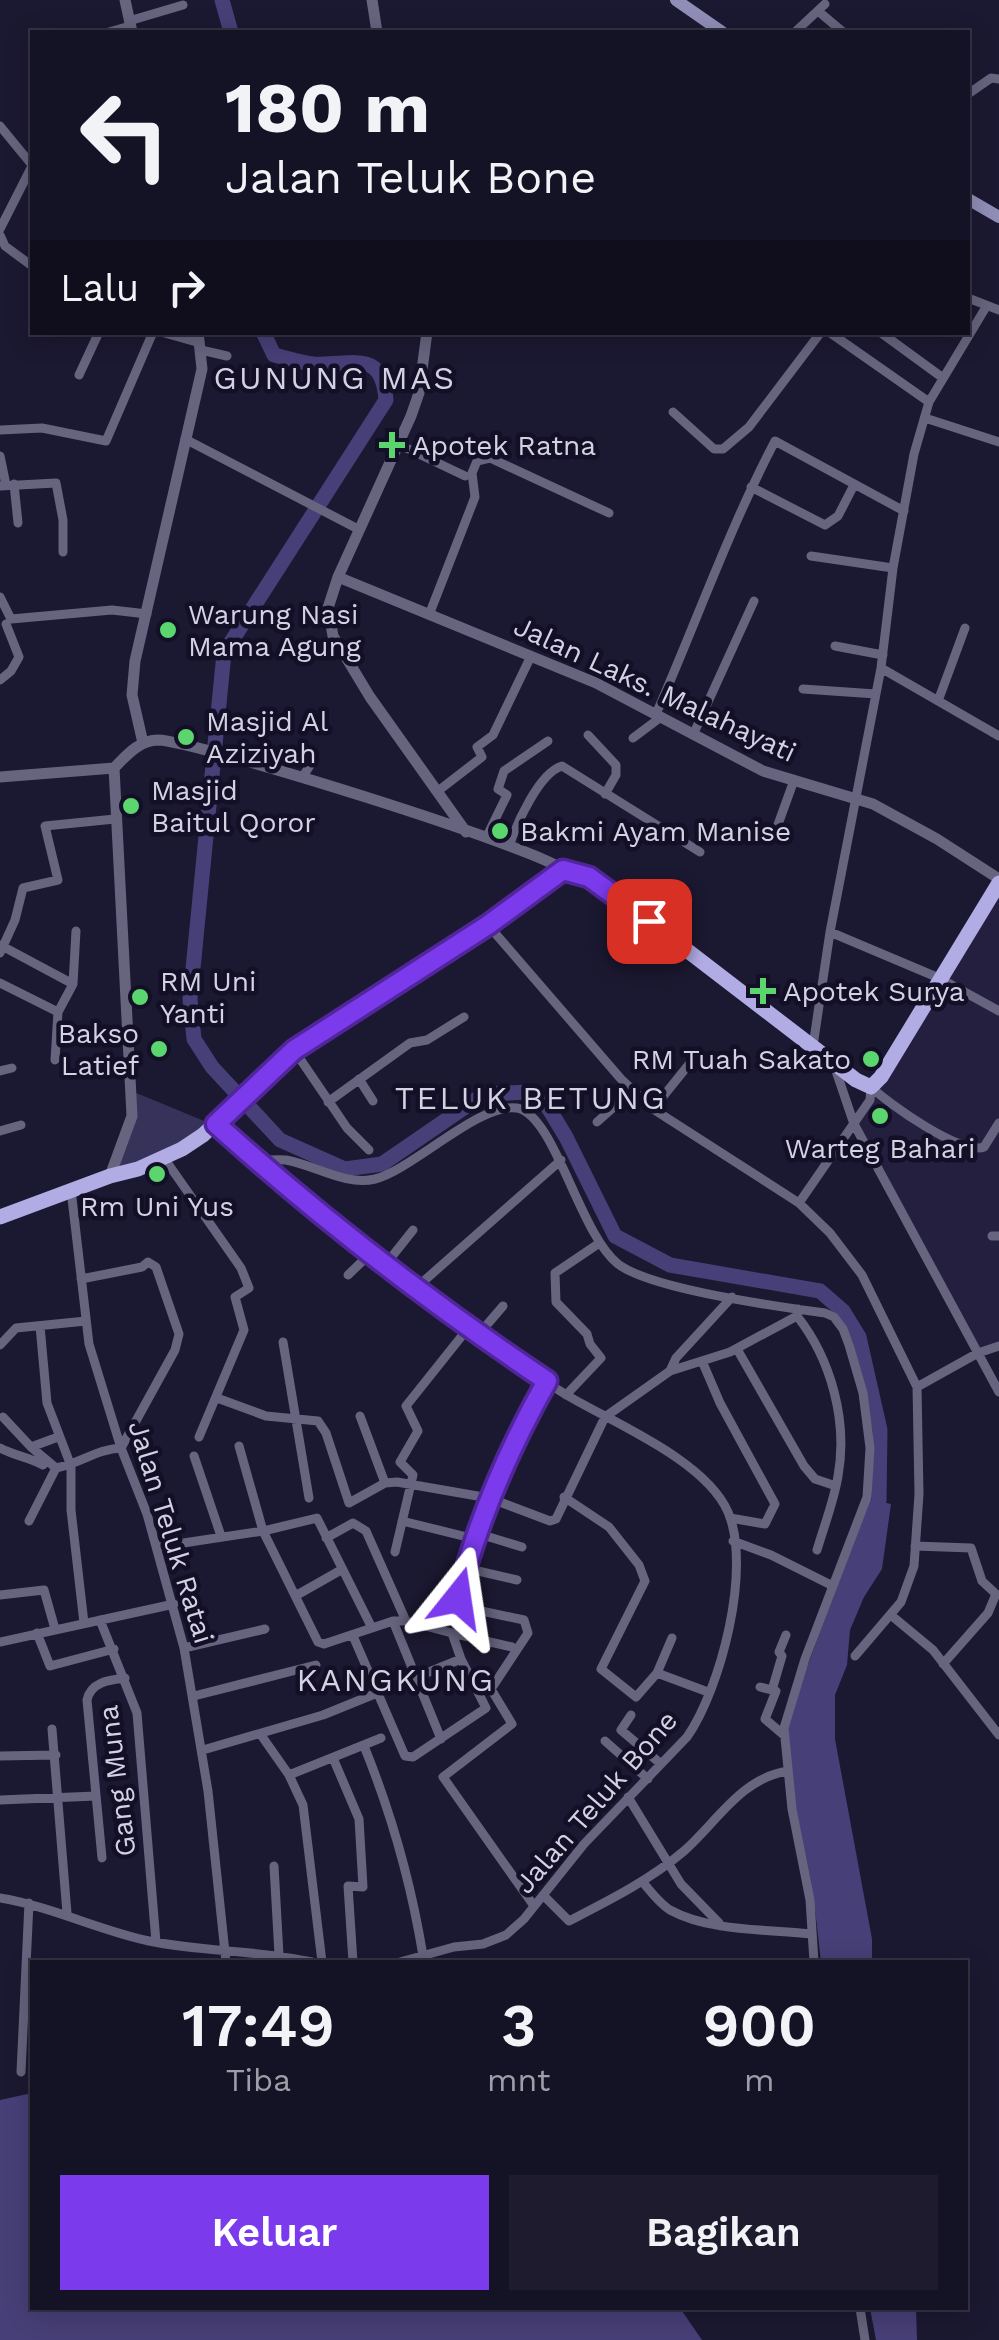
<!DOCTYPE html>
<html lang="id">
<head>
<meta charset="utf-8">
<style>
  body { margin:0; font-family:"Work Sans",sans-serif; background:#1d1b2d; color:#f1f3f6; height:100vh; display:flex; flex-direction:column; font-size:38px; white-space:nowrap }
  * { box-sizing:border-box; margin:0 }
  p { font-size:32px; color:#9d9ea7 }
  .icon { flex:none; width:55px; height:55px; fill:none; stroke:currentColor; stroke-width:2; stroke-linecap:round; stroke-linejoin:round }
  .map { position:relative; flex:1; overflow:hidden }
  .details { position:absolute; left:30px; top:1960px; width:938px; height:350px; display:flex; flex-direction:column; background:#141225; border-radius:0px; box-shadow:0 5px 25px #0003,0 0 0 2px #333242 }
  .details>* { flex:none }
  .top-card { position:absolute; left:30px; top:30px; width:940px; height:305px; border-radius:0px; box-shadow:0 5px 25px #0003,0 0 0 2px #333242; background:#141225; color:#f1f3f6; overflow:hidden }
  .pin { position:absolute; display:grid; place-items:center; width:85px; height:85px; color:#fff; margin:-42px; border-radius:20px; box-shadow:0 5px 15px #0006 }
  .me { position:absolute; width:110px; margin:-55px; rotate:15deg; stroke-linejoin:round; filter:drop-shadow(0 0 8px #0008) }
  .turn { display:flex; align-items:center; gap:35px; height:210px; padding:0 30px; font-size:45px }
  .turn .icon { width:130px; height:130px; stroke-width:2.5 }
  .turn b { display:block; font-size:70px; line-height:85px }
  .then { display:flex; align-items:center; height:95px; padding:0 30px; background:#0003; gap:20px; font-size:38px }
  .eta { display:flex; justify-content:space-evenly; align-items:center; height:170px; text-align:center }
  .eta b { font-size:60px; font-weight:600; line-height:70px }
  .primary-button { display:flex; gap:20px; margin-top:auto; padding:20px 30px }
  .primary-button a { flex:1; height:115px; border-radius:0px; background:#7c3aed; color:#fff; font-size:40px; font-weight:600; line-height:115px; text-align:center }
  .primary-button a+a { background:#1d1b2d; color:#f1f3f6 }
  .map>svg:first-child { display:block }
  .built { fill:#241f3e }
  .green { fill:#37325a }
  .water { fill:#473f77 }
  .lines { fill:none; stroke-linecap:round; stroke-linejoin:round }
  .river { stroke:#473f77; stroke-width:15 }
  .minor { stroke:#66647e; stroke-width:9 }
  .tertiary { stroke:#66647e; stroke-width:11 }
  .secondary { stroke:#908db7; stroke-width:12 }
  .primary { stroke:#b1ace4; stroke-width:15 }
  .route-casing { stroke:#51269a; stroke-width:25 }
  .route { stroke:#7c3aed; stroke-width:18 }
  .poi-dot { fill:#5bd56e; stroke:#130f26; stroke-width:4 }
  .labels { text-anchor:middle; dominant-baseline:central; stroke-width:9; stroke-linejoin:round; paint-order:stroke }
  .poi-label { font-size:28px; fill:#d3d2e3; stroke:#130f26; text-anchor:start }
  .street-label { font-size:28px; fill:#d3d2e3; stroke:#130f26 }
  .quarter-label { font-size:32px; letter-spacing:2.5px; fill:#d3d2e3; stroke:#130f26 }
</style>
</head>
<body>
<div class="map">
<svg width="999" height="2340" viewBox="0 0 999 2340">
  <rect width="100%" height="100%" fill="#1b1831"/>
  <path class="built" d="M999 878V1346L978 1353 854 1125Z"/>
  <path class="green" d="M134 1092 209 1123 202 1133 112 1174Z"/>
  <path class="water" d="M869 1499 891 1504 882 1569 864 1597 850 1630 847 1665 835 1695V1739L872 1939V1962H821L815 1909 790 1790 785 1727Z
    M32 2093V2308H680L702 2340H0V2100Z
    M870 2308H916L917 2340H876Z"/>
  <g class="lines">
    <path class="river" d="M222 0 231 32
      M263 332 274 355C287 358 301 363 314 364 352 366 382 348 386 400L224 653 190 999 194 1039 212 1067 280 1140 345 1169 382 1164 484 1094 530 1092 546 1104 566 1137 615 1236 670 1265 820 1291 843 1311 859 1337 880 1430 879 1501"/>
    <path class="minor" d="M818 11 843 32
      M129 21 183 5
      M109 32 130 26
      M795 32 825 4
      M968 94 991 78 999 79
      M0 126 32 165
      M0 229 32 166
      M0 235 5 246 32 266
      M968 298 999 310
      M161 332 200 343
      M829 332 929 402
      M880 332 943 378
      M201 350 227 356
      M79 375 99 332
      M673 412 714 449H723L749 427 821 332
      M925 418 999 442
      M0 430 42 428 106 441 153 332
      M185 439 358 529
      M398 444 465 476
      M0 456 6 485
      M14 484 18 523
      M0 486 56 483 63 520V552
      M751 487 825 525 838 516 854 485
      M811 556 893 568
      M0 597 11 619
      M429 615 475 497 472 473 477 461 490 458 609 513
      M11 619 112 610 147 614
      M835 646 883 655
      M881 668 999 736
      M0 680 11 671 19 657 6 624
      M803 689 876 694
      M938 701 965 628
      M656 714C696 623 729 529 775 441L904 511
      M588 735 616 765V775L605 794
      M693 735 754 601
      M633 738 661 717
      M302 778 312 762
      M438 791 482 757 477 747 493 735 531 656
      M776 830 793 783
      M486 838 507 795 498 789 504 771 548 741
      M509 846C517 823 539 773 562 766L700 852
      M488 925 621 1079 653 1109 799 1203 830 1233 862 1275 917 1387 919 1494 914 1566 901 1602 855 1656
      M830 932 939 978 999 1011
      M0 945 73 984
      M0 953 15 920 23 888 58 880 45 826 115 819
      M0 983 58 1012
      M58 1012 73 984 76 931
      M813 1046 830 932 881 668 893 568 914 454 929 402 986 307
      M294 1050 347 1128 369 1150
      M55 1060 58 1012
      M834 1065 854 1124 999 1392
      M0 1071 12 1068
      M359 1079 373 1101
      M871 1087C889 1104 962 1156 984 1147L999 1123
      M328 1102 410 1043 427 1040 464 1017
      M653 1109 690 1063
      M597 1122 633 1090
      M216 1124C301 1202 395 1274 489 1342 515 1361 543 1381 570 1397 616 1424 706 1461 728 1512 752 1568 721 1688 687 1737L584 1844 524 1919 506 1935 483 1944 454 1947 400 1962
      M0 1131 21 1125
      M164 1158 241 1268 249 1288 235 1297 244 1330 199 1437
      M256 1161C266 1160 276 1159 286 1160 315 1165 345 1186 375 1179 412 1170 480 1102 517 1108 555 1115 579 1233 618 1264 651 1289 780 1307 825 1313L834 1317 843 1329 849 1345 863 1393 870 1448 867 1497 805 1659 784 1728 792 1809 810 1900 814 1962
      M71 1190 89 1344 121 1448 147 1514 184 1648 208 1791 226 1962
      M799 1203 870 1100 871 1087
      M992 1236H999
      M386 1264 413 1230
      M348 1275 372 1252
      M417 1287 561 1160
      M797 1316C831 1359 848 1421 838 1476 834 1501 824 1526 817 1550
      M40 1326 47 1403 71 1466V1510L84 1623
      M479 1334 503 1306
      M283 1342 309 1498
      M0 1345 16 1328 86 1321
      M737 1349 804 1466 815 1479 836 1486
      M702 1361 720 1403 775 1504 765 1524 730 1518
      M670 1371 676 1358 732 1297
      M917 1387 978 1353 999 1346
      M566 1395 601 1358 590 1344 587 1334 556 1302 555 1273 598 1244
      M217 1398 266 1416 318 1421 326 1433 349 1503 385 1483 397 1482 489 1498 513 1444 547 1381
      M360 1416 385 1483
      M3 1417 31 1447 58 1437
      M239 1446 263 1531 318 1642 324 1644 393 1621H406L452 1633 461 1659 486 1708 413 1757 405 1756 353 1636
      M31 1447 56 1468C79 1464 97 1449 121 1448L175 1350 179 1334 156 1267 148 1262 142 1267 81 1279
      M0 1448C15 1456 29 1457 43 1465
      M194 1456 221 1536
      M564 1497 609 1527 639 1565 645 1581 601 1669 636 1697 657 1673 708 1692
      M29 1521 56 1468
      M402 1521 475 1539
      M476 1533 522 1547
      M326 1538 353 1523 366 1531 406 1621
      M733 1541 771 1555 833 1586
      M915 1546 971 1548 982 1581 996 1594 988 1613 943 1664
      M157 1547 263 1531 317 1518 372 1628
      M395 1552 413 1475 400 1462 418 1431 406 1406 469 1327
      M465 1569 458 1606 524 1620 528 1633 491 1689 512 1724 443 1777 534 1906
      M517 1580 465 1568 489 1498 550 1521 556 1519 605 1417 670 1371 730 1352 797 1316 798 1309
      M0 1595 44 1590 55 1629
      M297 1595 341 1570
      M892 1616 933 1650 999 1735
      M100 1620 137 1713 156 1942
      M393 1621 441 1739
      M37 1633 50 1666 114 1649
      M452 1633 512 1647
      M0 1642 174 1604
      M184 1648 265 1629
      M657 1673 672 1638
      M760 1687 776 1691 765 1719 785 1736
      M772 1690 782 1656 779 1652 786 1635
      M194 1696 316 1665
      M631 1715 621 1730 661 1764
      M52 1729 67 1913
      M261 1735 289 1775 381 1738
      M605 1741 648 1779
      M364 1746C392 1815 411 1882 423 1956
      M203 1750 323 1715 461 1659
      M0 1756 56 1755
      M333 1758 359 1819 363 1887 348 1886 353 1962
      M289 1775 303 1805 322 1962
      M628 1797 681 1884 719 1923
      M0 1800 96 1796
      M102 1858 87 1700C91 1682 109 1680 125 1678
      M274 1866 279 1955
      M642 1881C650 1891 659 1903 670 1910 710 1932 768 1929 812 1934
      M543 1895 569 1921C608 1901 650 1880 684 1851 717 1822 741 1778 788 1771
      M0 1898C53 1907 98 1930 149 1941 203 1952 258 1950 312 1962
      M21 2072 29 1903
      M860 2308 865 2340"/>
    <path class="tertiary" d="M125 0 132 32
      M372 0 377 32
      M427 332 419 393 411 416 338 577 328 608 333 636 370 697 466 832
      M338 577 596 683 763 771 873 804 937 839 999 879
      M143 743 132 695 135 661 202 369 198 332
      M0 777 114 768
      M110 1176 132 1116 114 768C126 756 139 740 158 740 197 741 542 849 563 870"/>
    <path class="secondary" d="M676 0 722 32
      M968 199 999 217"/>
    <path class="primary" d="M0 1217 110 1176 138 1169 182 1149 203 1135 294 1050 488 925 563 870 580 873 598 882 856 1080 871 1087 881 1077 999 883"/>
  </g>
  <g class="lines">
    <defs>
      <path id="route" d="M458 1598C477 1522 508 1450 547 1381 432 1304 319 1217 216 1124L294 1050 488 925 563 870 589 877 649 921"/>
    </defs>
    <use href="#route" class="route-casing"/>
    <use href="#route" class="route"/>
  </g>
  <g class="poi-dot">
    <path d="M387 430h10v10h10v10h-10v10h-10v-10h-10v-10h10z"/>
    <circle cx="168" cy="630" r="10"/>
    <circle cx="186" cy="737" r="10"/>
    <circle cx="131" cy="806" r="10"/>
    <circle cx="500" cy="831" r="10"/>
    <path d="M758 976h10v10h10v10h-10v10h-10v-10h-10v-10h10z"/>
    <circle cx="140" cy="997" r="10"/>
    <circle cx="159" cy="1049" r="10"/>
    <circle cx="871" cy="1059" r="10"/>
    <circle cx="880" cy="1116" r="10"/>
    <circle cx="157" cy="1174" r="10"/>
  </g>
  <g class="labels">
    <g class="poi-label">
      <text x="412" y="445">Apotek Ratna</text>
      <text x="188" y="614">Warung Nasi<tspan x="188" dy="32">Mama Agung</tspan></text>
      <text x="206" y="721">Masjid Al<tspan x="206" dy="32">Aziziyah</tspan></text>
      <text x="151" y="790">Masjid<tspan x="151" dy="32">Baitul Qoror</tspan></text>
      <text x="520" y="831">Bakmi Ayam Manise</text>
      <text x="160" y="981">RM Uni<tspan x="160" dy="32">Yanti</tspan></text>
      <text x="783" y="991">Apotek Surya</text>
      <text x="139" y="1033" text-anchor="end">Bakso<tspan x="139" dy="32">Latief</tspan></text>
      <text x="851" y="1059" text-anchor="end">RM Tuah Sakato</text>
      <text x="880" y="1148" text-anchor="middle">Warteg Bahari</text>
      <text x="157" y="1206" text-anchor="middle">Rm Uni Yus</text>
    </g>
    <g class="street-label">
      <text transform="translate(655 689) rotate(25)">Jalan Laks. Malahayati</text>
      <text transform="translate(171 1532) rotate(73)">Jalan Teluk Ratai</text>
      <text transform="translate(117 1781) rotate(-97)">Gang Muna</text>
      <text transform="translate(596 1802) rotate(-49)">Jalan Teluk Bone</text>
    </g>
    <g class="quarter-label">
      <text x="335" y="378">GUNUNG MAS</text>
      <text x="531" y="1098">TELUK BETUNG</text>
      <text x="396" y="1680">KANGKUNG</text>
    </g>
  </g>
</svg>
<div class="pin" style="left:649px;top:921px;background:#d93025"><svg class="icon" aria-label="arrive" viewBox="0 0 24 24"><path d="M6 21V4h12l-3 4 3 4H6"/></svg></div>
<svg class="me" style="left:458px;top:1598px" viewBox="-20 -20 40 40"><path d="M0-17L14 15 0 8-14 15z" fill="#7c3aed" stroke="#fff" stroke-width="4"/></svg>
<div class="top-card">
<div class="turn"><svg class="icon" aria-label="left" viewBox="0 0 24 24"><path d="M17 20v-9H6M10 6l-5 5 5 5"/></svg><div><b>180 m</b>Jalan Teluk Bone</div></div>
<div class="then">Lalu<svg class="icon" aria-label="right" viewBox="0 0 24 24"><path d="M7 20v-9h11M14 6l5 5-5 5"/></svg></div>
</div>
<section class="details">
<div class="eta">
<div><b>17:49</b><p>Tiba</p></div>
<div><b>3</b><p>mnt</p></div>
<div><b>900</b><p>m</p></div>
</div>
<div class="primary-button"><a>Keluar</a><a>Bagikan</a></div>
</section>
</div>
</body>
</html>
